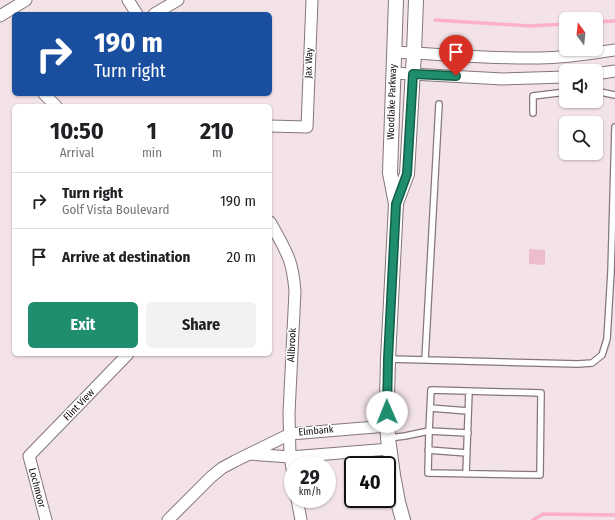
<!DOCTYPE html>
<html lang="en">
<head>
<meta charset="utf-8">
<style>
  body { margin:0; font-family:"Fira Sans Condensed",sans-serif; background:#f2f2f2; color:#202124; height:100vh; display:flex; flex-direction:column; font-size:15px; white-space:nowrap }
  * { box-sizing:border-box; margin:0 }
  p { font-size:13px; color:#757577 }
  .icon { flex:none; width:22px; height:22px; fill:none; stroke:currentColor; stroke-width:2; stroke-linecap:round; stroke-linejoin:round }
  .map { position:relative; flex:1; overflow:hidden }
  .drawer { position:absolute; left:12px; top:104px; width:260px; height:252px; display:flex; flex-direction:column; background:#fff; border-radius:6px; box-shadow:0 1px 3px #0004 }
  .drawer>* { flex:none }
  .top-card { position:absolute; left:12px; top:12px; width:260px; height:84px; border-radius:6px; box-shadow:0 1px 3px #0004; background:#1a4fa0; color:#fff; overflow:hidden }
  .needle { width:26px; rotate:345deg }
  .tools { position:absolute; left:559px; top:12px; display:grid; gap:8px }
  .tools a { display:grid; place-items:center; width:44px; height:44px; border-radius:6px; background:#fff; box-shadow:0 1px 3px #0004; font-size:20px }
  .speed { position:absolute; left:284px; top:456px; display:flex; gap:8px; font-size:20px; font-weight:700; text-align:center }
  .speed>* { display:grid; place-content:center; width:52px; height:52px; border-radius:50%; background:#fff; box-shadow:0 1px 3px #0004; line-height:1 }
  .speed small { font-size:10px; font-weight:400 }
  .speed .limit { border:2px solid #111; border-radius:6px; background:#fff; color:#111 }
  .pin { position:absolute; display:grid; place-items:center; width:34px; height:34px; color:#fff; margin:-41px -17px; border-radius:50% 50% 50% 0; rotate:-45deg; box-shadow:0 0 4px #0007 }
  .pin .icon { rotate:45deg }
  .me { position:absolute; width:44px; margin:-22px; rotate:359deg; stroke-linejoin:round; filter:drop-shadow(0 0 3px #0008) }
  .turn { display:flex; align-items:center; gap:14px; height:84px; padding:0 16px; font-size:18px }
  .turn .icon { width:52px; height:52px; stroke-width:2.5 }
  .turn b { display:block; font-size:28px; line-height:34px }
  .eta { display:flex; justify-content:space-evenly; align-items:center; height:68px; text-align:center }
  .eta b { font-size:24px; font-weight:700; line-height:28px }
  .cta { display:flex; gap:8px; margin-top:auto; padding:8px 16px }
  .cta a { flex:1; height:46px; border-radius:6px; background:#1f8e6e; color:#fff; font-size:16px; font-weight:700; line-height:46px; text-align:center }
  .cta a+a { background:#f2f2f2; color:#202124 }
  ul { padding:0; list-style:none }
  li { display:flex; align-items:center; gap:12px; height:56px; padding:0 16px; border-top:1px solid #e0e0e0 }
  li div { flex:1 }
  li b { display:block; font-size:15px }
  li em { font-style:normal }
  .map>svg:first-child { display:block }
  .green { fill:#eebdcd }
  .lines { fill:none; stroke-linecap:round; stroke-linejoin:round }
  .stream { stroke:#fdb0cc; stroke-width:3.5 }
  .service-casing { stroke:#84767a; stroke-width:8 }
  .minor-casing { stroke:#84767a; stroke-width:13 }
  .tertiary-casing { stroke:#84767a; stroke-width:16 }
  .service { stroke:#fff; stroke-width:5.5 }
  .minor { stroke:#fff; stroke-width:11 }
  .tertiary { stroke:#fff; stroke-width:14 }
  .route-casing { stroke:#145c48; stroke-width:10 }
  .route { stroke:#1f8e6e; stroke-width:7 }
  .labels { text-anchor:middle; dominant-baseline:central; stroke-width:3; stroke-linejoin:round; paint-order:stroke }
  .street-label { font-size:10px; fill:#100b0d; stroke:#fff }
</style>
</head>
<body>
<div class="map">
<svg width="615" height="520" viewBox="0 0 615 520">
  <rect width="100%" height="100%" fill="#f3e3e8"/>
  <path class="green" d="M529 249 545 250V265L529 264Z"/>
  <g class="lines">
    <path class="stream" d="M435 20 530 26 566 24
      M596 22 615 21
      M533 520 543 514 615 515"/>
    <defs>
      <path id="service" d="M596 91 615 95
        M533 113V96L566 92
        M389 359 578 364 592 363 602 355 607 339 611 272 615 127
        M425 360 439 104
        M430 408 468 411
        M389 438 405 436 429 431 428 473 540 475 541 393 431 390 429 431 468 433
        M428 450 467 453
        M466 474 469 391"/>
      <path id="minor" d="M128 0 137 14
        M154 14 178 0
        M0 16 26 0
        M394 52C442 54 491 59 539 58 564 58 590 54 615 50
        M393 73 503 79 566 77
        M596 74 615 71
        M44 94 56 106
        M270 126 307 127 312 0
        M270 222C277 234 284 246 289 259 293 269 294 280 295 291L289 413 290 457 293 474
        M249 454 290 457 390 449
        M297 499 301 520
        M46 520 29 456 128 354
        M168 520 211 477 222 468 235 461 290 434 388 426"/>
      <path id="tertiary" d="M396 0 390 173 396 204 388 359 387 398 388 438 393 475 398 502 403 520
        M396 203 407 174 414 53 416 0"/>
    </defs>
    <use href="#service" class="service-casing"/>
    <use href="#minor" class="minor-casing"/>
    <use href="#tertiary" class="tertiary-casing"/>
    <use href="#service" class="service"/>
    <use href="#minor" class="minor"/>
    <use href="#tertiary" class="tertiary"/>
  </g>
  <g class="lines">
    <defs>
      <path id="route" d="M387 412 388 359 396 204 407 174 413 74 456 76"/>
    </defs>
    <use href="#route" class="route-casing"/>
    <use href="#route" class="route"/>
  </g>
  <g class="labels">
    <g class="street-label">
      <text transform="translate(309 63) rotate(-88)">Jax Way</text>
      <text transform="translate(392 102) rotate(-88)">Woodlake Parkway</text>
      <text transform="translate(292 345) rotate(-87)">Allbrook</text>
      <text transform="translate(79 405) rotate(-46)">Flint View</text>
      <text transform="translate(316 431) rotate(-5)">Elmbank</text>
      <text transform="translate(37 488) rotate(75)">Lochmoor</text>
    </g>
  </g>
</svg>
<div class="tools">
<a><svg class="needle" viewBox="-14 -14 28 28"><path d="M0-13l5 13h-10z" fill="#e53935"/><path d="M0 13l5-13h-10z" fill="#757577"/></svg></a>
<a><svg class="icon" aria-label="sound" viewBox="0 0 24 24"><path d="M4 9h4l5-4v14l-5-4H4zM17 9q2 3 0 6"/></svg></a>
<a><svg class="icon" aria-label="search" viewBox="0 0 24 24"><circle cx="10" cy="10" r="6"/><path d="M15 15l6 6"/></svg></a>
</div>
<div class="speed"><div>29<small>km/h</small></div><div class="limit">40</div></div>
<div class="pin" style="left:456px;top:76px;background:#d93025"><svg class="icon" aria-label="arrive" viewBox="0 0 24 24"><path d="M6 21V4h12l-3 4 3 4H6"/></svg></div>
<svg class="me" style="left:387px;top:412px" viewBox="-20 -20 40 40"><circle r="19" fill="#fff"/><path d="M0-13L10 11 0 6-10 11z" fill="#1f8e6e"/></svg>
<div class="top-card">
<div class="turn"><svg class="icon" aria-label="right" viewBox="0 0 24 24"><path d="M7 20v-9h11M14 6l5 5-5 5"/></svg><div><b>190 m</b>Turn right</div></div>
</div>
<section class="drawer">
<div class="eta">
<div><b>10:50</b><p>Arrival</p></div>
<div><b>1</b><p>min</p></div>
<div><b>210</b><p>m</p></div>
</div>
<ul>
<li><svg class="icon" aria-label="right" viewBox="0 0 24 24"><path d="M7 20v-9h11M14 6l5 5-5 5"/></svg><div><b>Turn right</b><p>Golf Vista Boulevard</p></div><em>190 m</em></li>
<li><svg class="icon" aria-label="arrive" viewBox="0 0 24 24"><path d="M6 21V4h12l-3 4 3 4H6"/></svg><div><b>Arrive at destination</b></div><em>20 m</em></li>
</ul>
<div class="cta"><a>Exit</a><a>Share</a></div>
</section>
</div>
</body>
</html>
